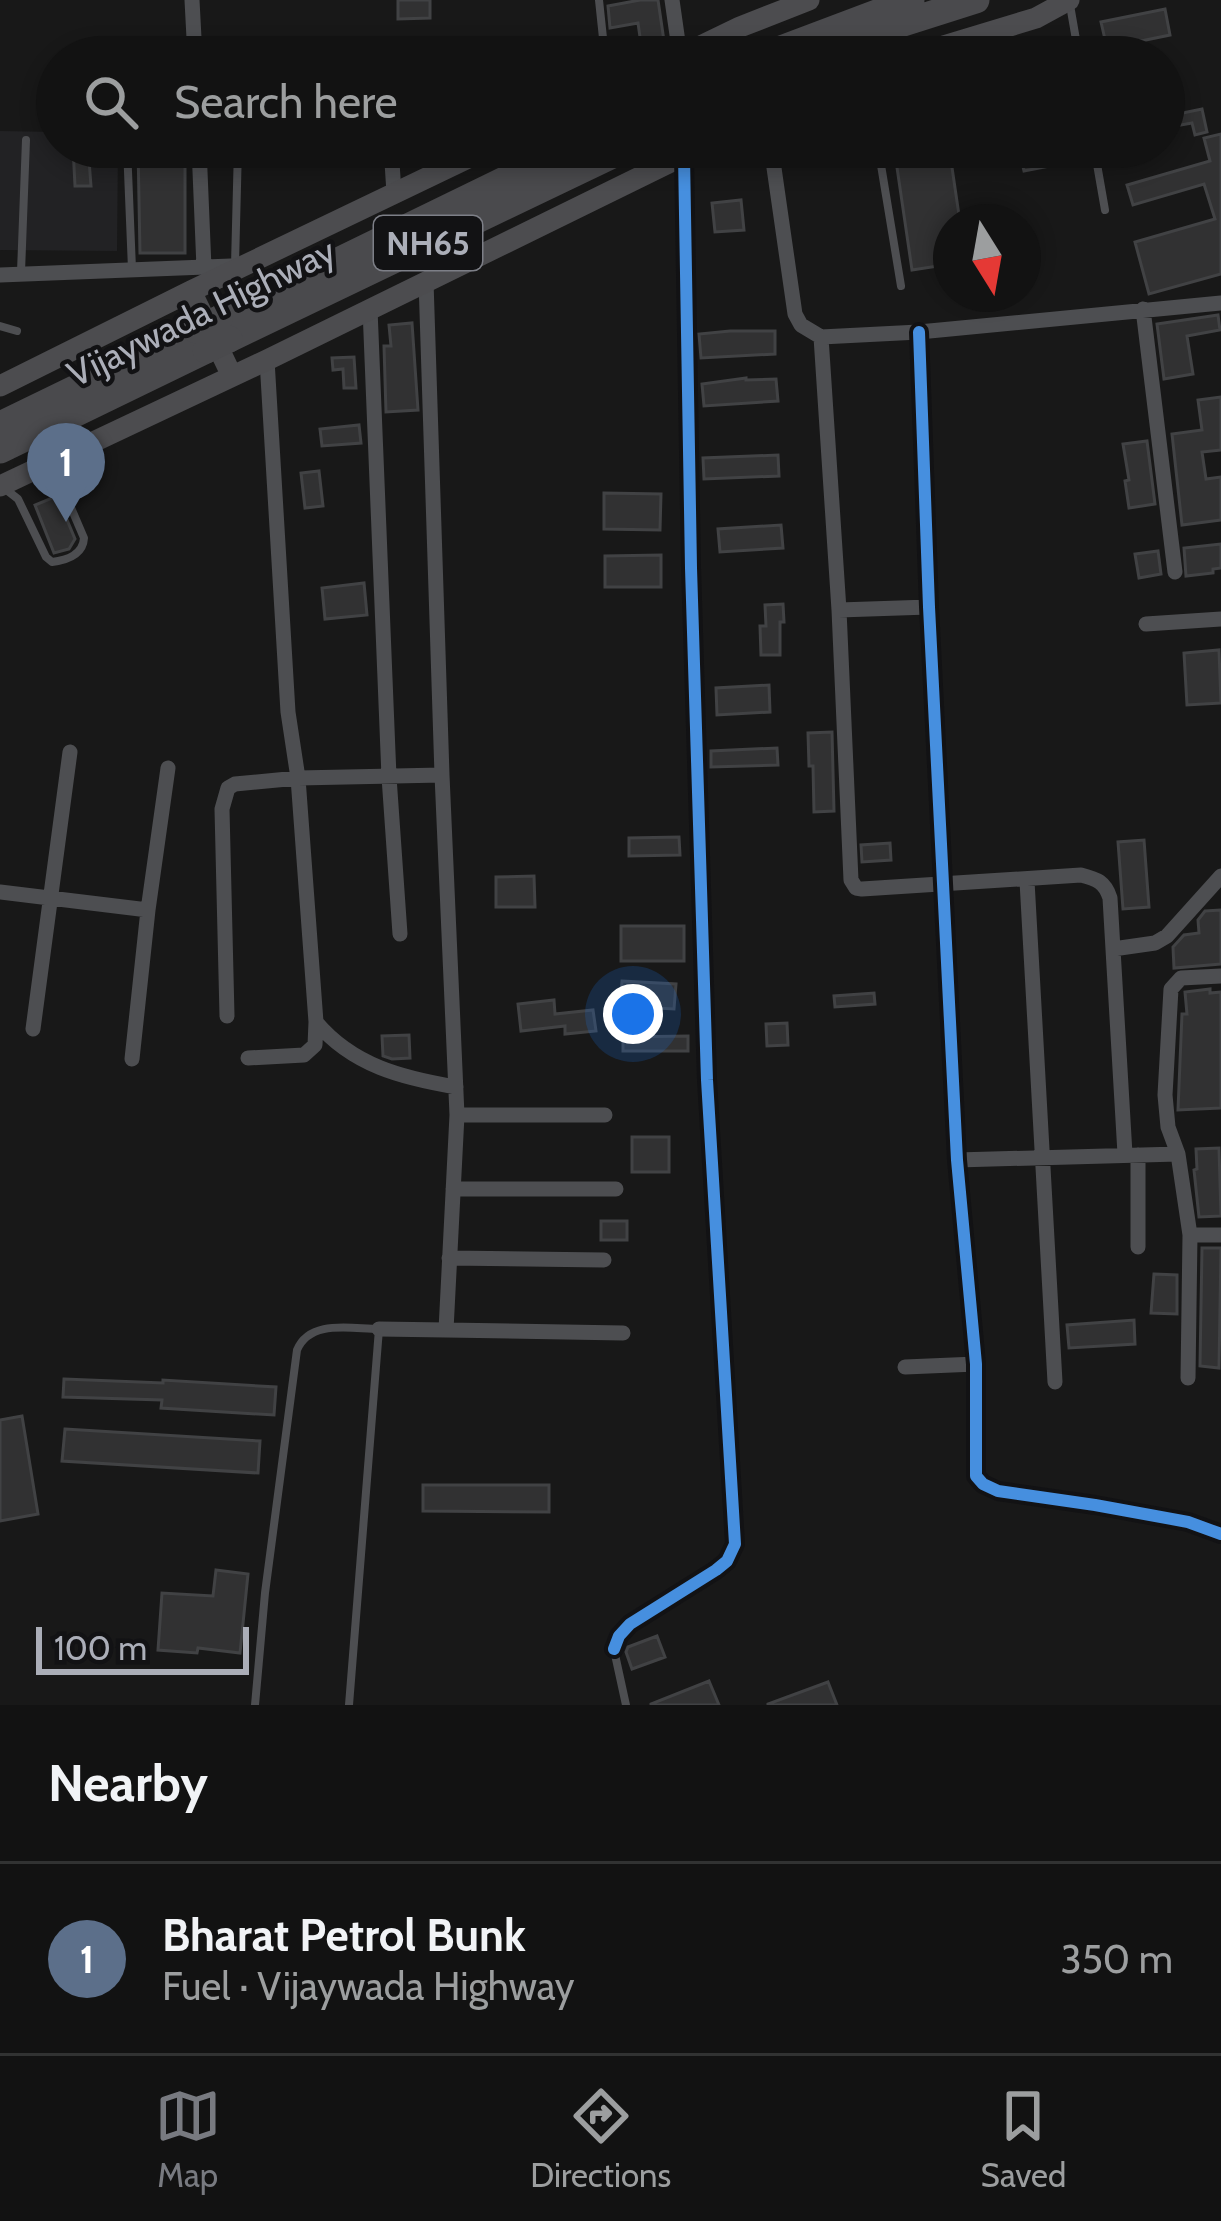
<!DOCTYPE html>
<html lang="en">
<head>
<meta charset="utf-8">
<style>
  body { margin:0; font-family:Cabin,sans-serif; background:#1f2020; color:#f1f3f6 }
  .compass { position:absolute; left:933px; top:204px; width:108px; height:108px; border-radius:50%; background:#121212; box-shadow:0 6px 18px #0003; rotate:169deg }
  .scale { position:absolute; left:36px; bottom:30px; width:213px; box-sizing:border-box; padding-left:12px; border:6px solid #abaeb8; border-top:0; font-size:33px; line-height:42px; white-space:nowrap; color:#abaeb8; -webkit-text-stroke:9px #121214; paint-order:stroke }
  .you { position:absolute; left:633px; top:1014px; width:42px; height:42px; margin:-30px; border:9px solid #fff; border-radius:50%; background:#1a73e8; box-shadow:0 0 0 18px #1a73e833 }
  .badge { display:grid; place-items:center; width:78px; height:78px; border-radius:50%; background:#787a80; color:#fff; font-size:39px; font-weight:700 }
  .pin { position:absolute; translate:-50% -99px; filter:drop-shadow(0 3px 6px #0008) }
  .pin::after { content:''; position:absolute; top:63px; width:42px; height:36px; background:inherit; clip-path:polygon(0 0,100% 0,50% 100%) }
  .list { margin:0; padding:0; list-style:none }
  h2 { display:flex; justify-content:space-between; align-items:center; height:156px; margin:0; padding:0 48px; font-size:51px }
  h2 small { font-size:39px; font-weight:400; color:#9c9e9f }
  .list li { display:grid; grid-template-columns:78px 1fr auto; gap:36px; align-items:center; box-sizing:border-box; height:192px; padding:0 48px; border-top:3px solid #313232 }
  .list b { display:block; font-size:45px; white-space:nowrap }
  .list p { margin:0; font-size:39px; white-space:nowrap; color:#9c9e9f }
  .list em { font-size:39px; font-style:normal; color:#9c9e9f }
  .icon { flex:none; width:66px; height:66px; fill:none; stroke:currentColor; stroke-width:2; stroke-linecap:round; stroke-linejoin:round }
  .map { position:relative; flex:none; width:1221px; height:1705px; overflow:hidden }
  .search { position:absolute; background:#121212; box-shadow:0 6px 18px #0003; left:36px; right:36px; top:36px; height:132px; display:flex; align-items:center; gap:30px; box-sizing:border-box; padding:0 42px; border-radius:66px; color:#9c9e9f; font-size:45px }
  .sheet { height:348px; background:#121212 }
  nav { display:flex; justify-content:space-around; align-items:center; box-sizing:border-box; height:168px; border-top:3px solid #313232; background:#121212; font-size:33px; color:#9c9e9f }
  nav a { display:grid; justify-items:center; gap:6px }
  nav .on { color:#787a80 }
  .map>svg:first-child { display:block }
  .built { fill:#222224 }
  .building { fill:#313132; stroke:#414244; stroke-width:3 }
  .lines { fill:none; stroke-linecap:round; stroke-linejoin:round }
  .lane { stroke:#4d4e51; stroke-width:8 }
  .street { stroke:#4d4e51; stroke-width:15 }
  .secondary { stroke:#4c4c4f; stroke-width:21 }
  .highway { stroke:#4a4a4d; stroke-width:27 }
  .highway-bridge { stroke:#4a4a4d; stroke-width:27 }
  .cycleway-casing { stroke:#121214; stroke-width:20 }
  .cycleway { stroke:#468fdf; stroke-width:12 }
  .labels { text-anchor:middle; stroke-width:9; stroke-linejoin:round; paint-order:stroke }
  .shield { fill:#121214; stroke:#7d7f87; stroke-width:3 }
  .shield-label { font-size:33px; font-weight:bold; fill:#abaeb8 }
  .street-label { font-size:36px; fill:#abaeb8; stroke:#121214 }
</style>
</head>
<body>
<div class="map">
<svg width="1221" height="1705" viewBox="0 0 1221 1705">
  <rect width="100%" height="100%" fill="#181818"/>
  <!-- built -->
  <path class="built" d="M 0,131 L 57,132 L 57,147 L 118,147 L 117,251 L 0,250 Z"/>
  <!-- building -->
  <path class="building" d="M 398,0 L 430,0 L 430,18 L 398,19 Z
    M 640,0 L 658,0 L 664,41 L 641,44 L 638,23 L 610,28 L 608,6 Z
    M 1165,9 L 1170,35 L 1107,48 L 1101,22 Z
    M 1202,109 L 1207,132 L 1195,135 L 1192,123 L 1175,126 L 1173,115 Z
    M 1221,134 L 1221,274 L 1149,294 L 1135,242 L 1215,219 L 1204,184 L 1133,205 L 1127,185 L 1210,161 L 1204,138 Z
    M 73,147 L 88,147 L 91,186 L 75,186 Z
    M 138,147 L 185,147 L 185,253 L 140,253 Z
    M 894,147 L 949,147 L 960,222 L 951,222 L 951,264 L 912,270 Z
    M 1056,147 L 1077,147 L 1080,160 L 1024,171 L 1020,154 Z
    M 741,200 L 744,230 L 715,232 L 712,203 Z
    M 1218,315 L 1220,330 L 1187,336 L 1193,374 L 1164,379 L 1157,324 Z
    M 412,323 L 418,410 L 386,412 L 384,346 L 391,346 L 389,325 Z
    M 730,331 L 775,331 L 775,354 L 701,358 L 699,334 Z
    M 354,357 L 356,388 L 344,388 L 343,369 L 333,370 L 332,358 Z
    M 746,378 L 746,380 L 776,379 L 778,401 L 704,406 L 702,384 Z
    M 1221,397 L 1221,450 L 1202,452 L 1206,479 L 1221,477 L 1221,520 L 1182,525 L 1172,434 L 1202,430 L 1198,400 Z
    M 359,425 L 361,443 L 322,446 L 320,429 Z
    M 1147,441 L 1155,504 L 1129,508 L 1125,481 L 1129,480 L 1123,444 Z
    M 778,455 L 779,476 L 704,479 L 703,458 Z
    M 319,471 L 323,506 L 305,508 L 301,473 Z
    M 604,493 L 661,494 L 660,530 L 604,529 Z
    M 57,496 L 75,539 L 69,549 L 54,553 L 35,505 Z
    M 781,525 L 783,548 L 720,552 L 718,529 Z
    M 1221,544 L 1221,568 L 1213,569 L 1213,573 L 1186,576 L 1184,548 Z
    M 1158,551 L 1161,574 L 1139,578 L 1135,554 Z
    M 661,555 L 661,587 L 605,587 L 605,556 Z
    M 364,583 L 367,615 L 325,619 L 322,588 Z
    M 783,604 L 784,622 L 780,622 L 780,655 L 761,655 L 760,626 L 766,626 L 765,605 Z
    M 1219,650 L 1221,703 L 1187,705 L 1184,653 Z
    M 769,685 L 770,712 L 717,715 L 716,688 Z
    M 832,732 L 834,811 L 814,812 L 813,766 L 809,766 L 808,733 Z
    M 777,748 L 778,765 L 711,767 L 711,751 Z
    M 679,837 L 680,855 L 629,856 L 629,838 Z
    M 1144,840 L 1149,907 L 1123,909 L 1118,842 Z
    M 890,843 L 891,860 L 862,862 L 861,845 Z
    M 534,876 L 535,907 L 496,907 L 496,877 Z
    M 1221,910 L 1221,964 L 1174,968 L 1173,947 L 1184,935 L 1199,933 L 1198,920 L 1205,911 Z
    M 621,926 L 684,926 L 684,961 L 621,961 Z
    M 622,981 L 676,984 L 674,1009 L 620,1006 Z
    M 1210,989 L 1210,993 L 1221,992 L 1221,1108 L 1178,1110 L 1182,1014 L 1187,1014 L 1185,992 Z
    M 874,993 L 875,1004 L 835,1007 L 834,996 Z
    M 554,1000 L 555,1014 L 593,1010 L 596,1031 L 565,1034 L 565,1026 L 521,1031 L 518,1004 Z
    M 787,1023 L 788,1045 L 767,1046 L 766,1024 Z
    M 409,1035 L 410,1058 L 392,1059 L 383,1056 L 382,1036 Z
    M 688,1036 L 688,1051 L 623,1051 L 623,1037 Z
    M 632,1137 L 669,1137 L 669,1172 L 632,1172 Z
    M 1219,1148 L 1221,1216 L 1199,1217 L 1194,1170 L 1197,1169 L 1196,1149 Z
    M 601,1221 L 627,1221 L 627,1240 L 601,1240 Z
    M 1202,1248 L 1221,1248 L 1219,1368 L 1200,1366 Z
    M 1154,1274 L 1177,1275 L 1177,1314 L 1151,1313 Z
    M 1134,1320 L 1135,1344 L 1069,1348 L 1067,1325 Z
    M 64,1379 L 163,1383 L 163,1380 L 276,1387 L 274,1415 L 161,1408 L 162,1400 L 63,1397 Z
    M 22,1416 L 38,1514 L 0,1521 L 0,1420 Z
    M 65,1429 L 260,1441 L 258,1473 L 62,1461 Z
    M 423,1485 L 549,1485 L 549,1512 L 423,1511 Z
    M 216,1570 L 248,1574 L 240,1653 L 198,1648 L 197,1653 L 158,1650 L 162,1593 L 213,1596 Z
    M 657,1636 L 665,1657 L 632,1669 L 626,1652 L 628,1647 Z
    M 709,1681 L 719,1705 L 651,1705 L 651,1704 Z
    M 828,1682 L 837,1705 L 768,1705 L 768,1704 Z"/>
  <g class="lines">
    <!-- lane -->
    <path class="lane" d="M 599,0 L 605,57
      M 1070,5 L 1079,57
      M 127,147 L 132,269
      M 878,147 L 901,286
      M 1094,147 L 1105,210
      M 235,265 L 238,147
      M 21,272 L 26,140
      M 0,326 L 17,331
      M 4,488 L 18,499 L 46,557 L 52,562 C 67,560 83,555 84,538 L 60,482 L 60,459
      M 614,1650 L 626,1705
      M 255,1705 L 265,1593 L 297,1350 C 310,1319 351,1329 379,1329 L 349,1705"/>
    <!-- street -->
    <path class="street" d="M 192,0 L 195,57
      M 672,0 L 680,56
      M 199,147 L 204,268
      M 391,147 L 394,193
      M 771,147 L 795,314 L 801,325 L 821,337 L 919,332 L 1221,303
      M 0,275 L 231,266
      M 370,309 L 389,777 L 400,934
      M 1143,309 L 1175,572
      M 919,332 L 929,607 L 957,1160 L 976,1364 L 976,1476 L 983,1484 L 998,1491 L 1095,1505 L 1188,1522 L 1221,1534
      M 821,337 L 839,610 L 851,880 L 856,888 L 862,889 L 1081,875 C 1097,879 1105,882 1110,898 L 1125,1154
      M 839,610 L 929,607
      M 1146,624 L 1221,619
      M 1027,881 L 1055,1382
      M 0,892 L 148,910 L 168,768
      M 1113,949 L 1155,943 L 1167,936 L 1221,876
      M 227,1016 L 222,809 L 228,788 L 235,784 L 298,778 L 442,775
      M 316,1022 C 353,1066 403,1078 456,1087
      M 33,1029 L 70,752
      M 248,1058 L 304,1055 L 315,1045 L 316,1022 L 298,778 L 288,712 L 267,360
      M 132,1059 L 148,910
      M 457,1115 L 605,1115
      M 957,1160 L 1178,1154
      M 453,1189 L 616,1189
      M 1190,1235 L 1221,1235
      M 1138,1247 L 1138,1155
      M 449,1258 L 604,1260
      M 379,1329 L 446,1330 L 457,1115 L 442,775 L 426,281
      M 446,1330 L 623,1333
      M 905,1367 L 976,1364
      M 1188,1378 L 1190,1235 L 1178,1154 L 1168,1127 L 1165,1095 L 1171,989 L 1181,978 L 1221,976
      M 614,1649 L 619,1636 L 630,1624 L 716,1570 L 727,1561 L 735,1544 L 707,1080 L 691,568 L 684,155"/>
    <!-- secondary -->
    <path class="secondary" d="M 678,57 L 740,27 L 809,0
      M 907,57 L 1036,18 L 1069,0
      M 191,291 L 232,376
      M 0,386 L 191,291 L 491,147
      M 0,486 L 267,360 L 701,147"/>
    <!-- highway -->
    <path class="highway" d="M 760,57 L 911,0
      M 819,57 L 888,28 L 976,0
      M 219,319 L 572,147
      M 229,339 L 629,147
      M 0,425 L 196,330
      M 0,450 L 206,350"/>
    <!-- highway-bridge -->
    <path class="highway-bridge" d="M 196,330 L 219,319
      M 206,350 L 229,339"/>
    <defs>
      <path id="cycleway" d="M 919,332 L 929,607 L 957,1160 L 976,1364 L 976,1476 L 983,1484 L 998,1491 L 1095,1505 L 1188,1522 L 1221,1534
        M 614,1649 L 619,1636 L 630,1624 L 716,1570 L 727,1561 L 735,1544 L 707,1080 L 691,568 L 684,155"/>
    </defs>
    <!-- cycleway casing -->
    <use href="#cycleway" class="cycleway-casing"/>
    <!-- cycleway -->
    <use href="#cycleway" class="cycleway"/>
  </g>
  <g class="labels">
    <!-- shield labels -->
    <rect class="shield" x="374" y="216" width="108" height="54" rx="9"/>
    <g class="shield-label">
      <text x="428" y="255">NH65</text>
    </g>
    <!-- street labels -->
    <g class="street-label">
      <text transform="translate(201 312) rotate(-26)" y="13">Vijaywada Highway</text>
    </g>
  </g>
</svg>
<svg class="compass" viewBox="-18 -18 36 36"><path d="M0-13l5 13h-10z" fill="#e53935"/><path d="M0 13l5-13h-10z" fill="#9c9e9f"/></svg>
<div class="scale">100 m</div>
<div class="you"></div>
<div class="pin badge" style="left:66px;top:522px;background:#5c6f8a">1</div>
<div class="search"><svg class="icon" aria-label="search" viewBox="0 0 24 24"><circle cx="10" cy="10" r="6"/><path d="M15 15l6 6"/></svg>Search here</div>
</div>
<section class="sheet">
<h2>Nearby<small></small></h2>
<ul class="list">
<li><span class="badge" style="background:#5c6f8a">1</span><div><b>Bharat Petrol Bunk</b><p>Fuel · Vijaywada Highway</p></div><em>350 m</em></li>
</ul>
</section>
<nav>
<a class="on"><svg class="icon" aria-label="map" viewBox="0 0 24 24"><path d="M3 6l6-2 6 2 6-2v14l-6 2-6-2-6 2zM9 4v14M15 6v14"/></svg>Map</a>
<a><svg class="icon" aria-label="directions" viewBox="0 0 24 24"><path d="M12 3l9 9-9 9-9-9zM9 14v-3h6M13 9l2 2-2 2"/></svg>Directions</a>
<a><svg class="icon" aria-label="saved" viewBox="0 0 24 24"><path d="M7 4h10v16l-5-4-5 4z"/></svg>Saved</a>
</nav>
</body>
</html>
